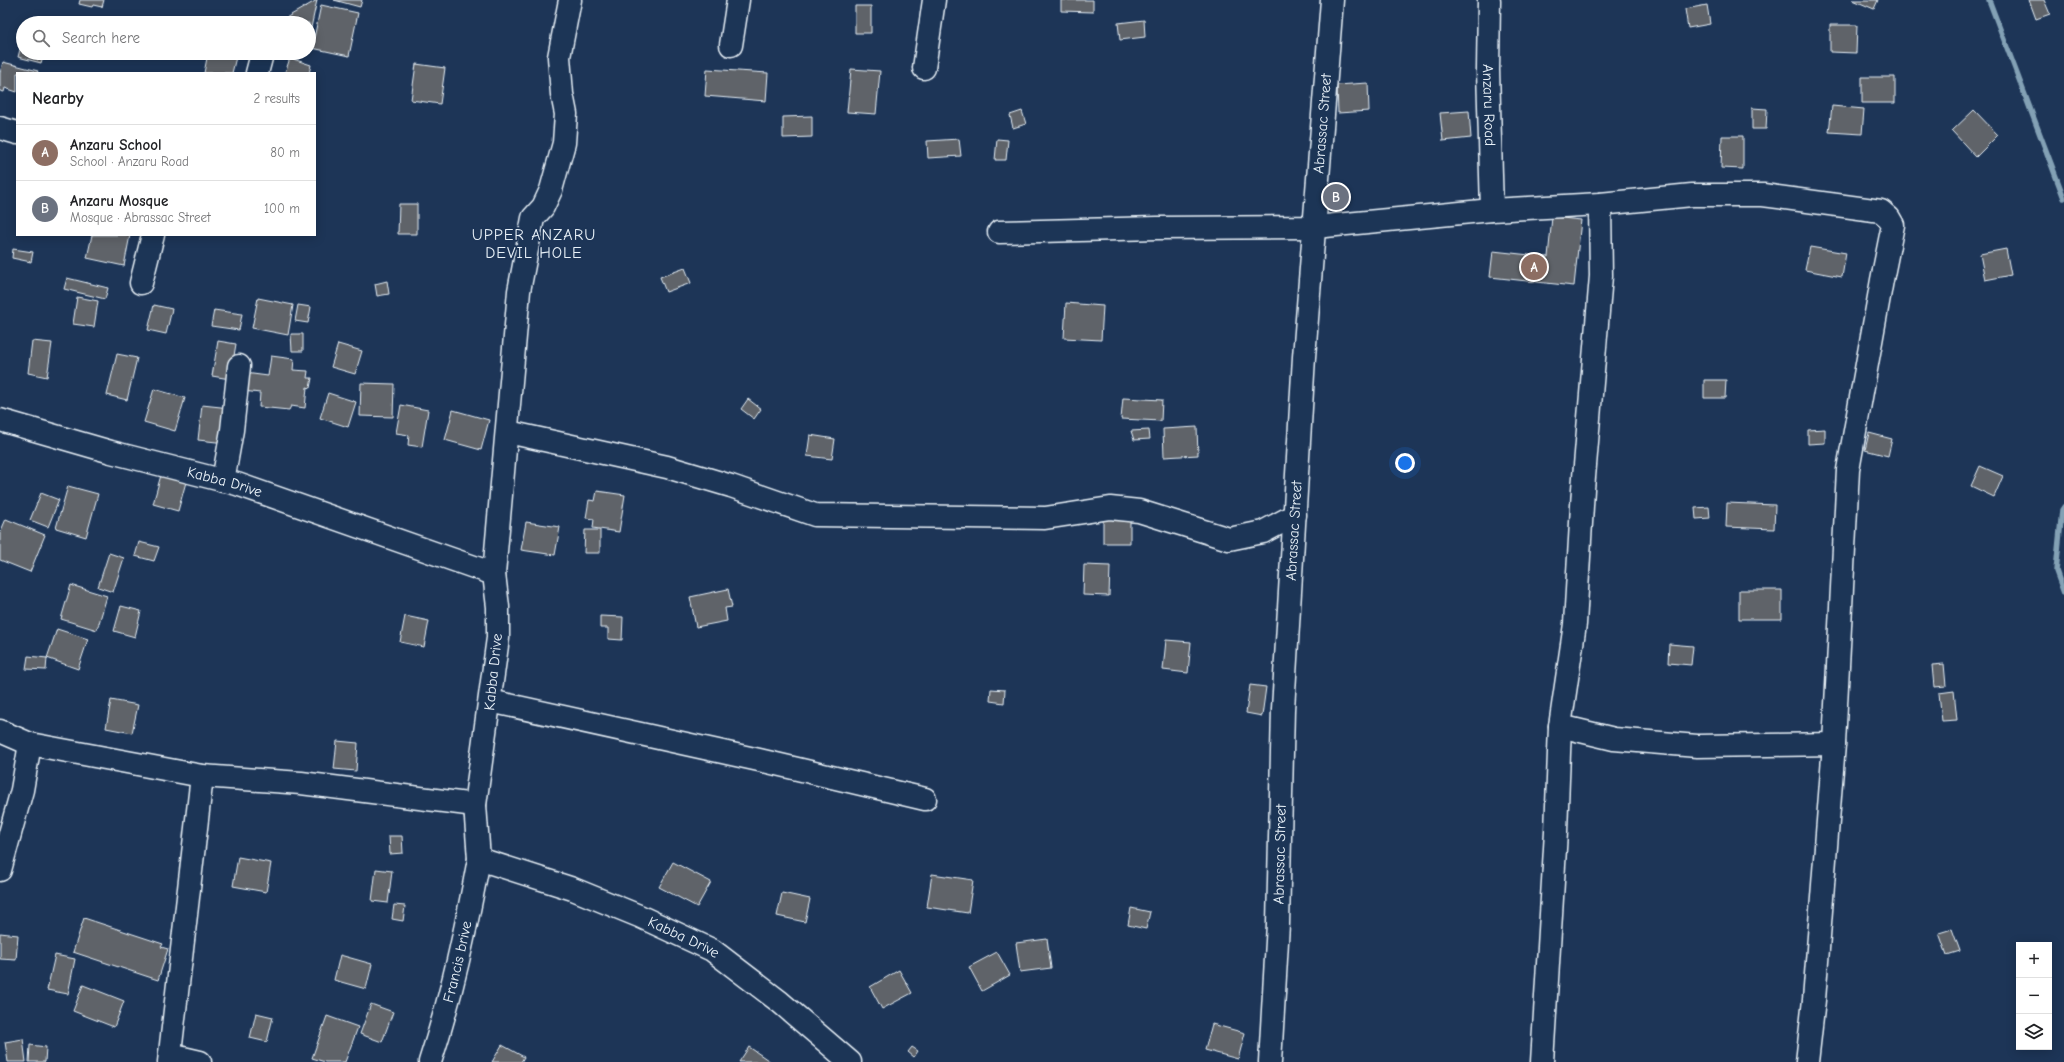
<!DOCTYPE html>
<html lang="en">
<head>
<meta charset="utf-8">
<style>
  body { margin:0; font-family:"Comic Neue",sans-serif; background:#f6f6f6; color:#202124 }
  .controls { position:absolute; right:12px; bottom:12px; display:grid; overflow:hidden; border-radius:0px; box-shadow:0 2px 10px #0003 }
  .controls button { width:36px; height:36px; display:grid; place-items:center; padding:0; border:0; border-bottom:1px solid #e0e0e0; background:#fff; color:#202124; font:20px sans-serif }
  .you { position:absolute; left:1405px; top:463px; width:14px; height:14px; margin:-10px; border:3px solid #fff; border-radius:50%; background:#1a73e8; box-shadow:0 0 0 6px #1a73e833 }
  .badge { display:grid; place-items:center; width:26px; height:26px; border-radius:50%; background:#111827; color:#fff; font-size:13px; font-weight:700 }
  .pin { position:absolute; translate:-50% -50%; border:2px solid #fff; box-shadow:0 1px 4px #0006 }
  .list { margin:0; padding:0; list-style:none }
  h2 { display:flex; justify-content:space-between; align-items:center; height:52px; margin:0; padding:0 16px; font-size:17px }
  h2 small { font-size:13px; font-weight:400; color:#757577 }
  .list li { display:grid; grid-template-columns:26px 1fr auto; gap:12px; align-items:center; box-sizing:border-box; height:56px; padding:0 16px; border-top:1px solid #e0e0e0 }
  .list b { display:block; font-size:15px; white-space:nowrap }
  .list p { margin:0; font-size:13px; white-space:nowrap; color:#757577 }
  .list em { font-size:13px; font-style:normal; color:#757577 }
  .icon { flex:none; width:22px; height:22px; fill:none; stroke:currentColor; stroke-width:2; stroke-linecap:round; stroke-linejoin:round }
  .map { position:relative; flex:none; width:2064px; height:1062px; overflow:hidden }
  .search { position:absolute; background:#fff; box-shadow:0 2px 10px #0003; left:16px; top:16px; width:300px; height:44px; display:flex; align-items:center; gap:10px; box-sizing:border-box; padding:0 14px; border-radius:22px; color:#757577; font-size:15px }
  .panel { position:absolute; background:#fff; box-shadow:0 2px 10px #0003; left:16px; top:72px; width:300px; height:164px; border-radius:0px }
  .map>svg:first-child { display:block }
  .lines { fill:none; stroke-linecap:round; stroke-linejoin:round }
  .stream { stroke:#83a1b5; stroke-width:5.5 }
  .building { fill:#5e6369; stroke:#e8f1f8 }
  .minor-casing { stroke:#e8f1f8; stroke-width:25 }
  .minor { stroke:#1d3557; stroke-width:22 }
  .labels { text-anchor:middle; stroke-width:3.5; stroke-linejoin:round; paint-order:stroke }
  .street-label { font-size:15px; fill:#e8f1f8; stroke:#1d3557 }
  .neighbourhood-label { font-size:16px; letter-spacing:1px; fill:#e8f1f8; stroke:#1d3557 }
</style>
</head>
<body>
<div class="map">
<svg width="2064" height="1062" viewBox="0 0 2064 1062">
  <rect width="100%" height="100%" fill="#1d3557"/>
  <filter id="ink" filterUnits="userSpaceOnUse"><feTurbulence type="fractalNoise" baseFrequency=".025" numOctaves="2"/><feDisplacementMap in="SourceGraphic" scale="8" xChannelSelector="R" yChannelSelector="G"/><feConvolveMatrix kernelMatrix="1 2 1 2 8 2 1 2 1" color-interpolation-filters="sRGB"/></filter>
  <g filter="url(#ink)">
    <g class="lines">
      <!-- stream -->
      <path class="stream" d="M 1989,0 L 2064,198
        M 2064,507 L 2062,510 L 2056,571 L 2064,593"/>
    </g>
    <!-- building -->
    <path class="building" d="M 80,0 L 104,0 L 102,7 L 93,5 L 92,7 L 79,4 Z
      M 317,0 L 309,37 L 309,23 L 277,23 Z
      M 334,0 L 362,0 L 360,7 Z
      M 1061,0 L 1093,0 L 1093,12 L 1061,11 Z
      M 1853,0 L 1878,0 L 1874,9 Z
      M 2029,0 L 2044,0 L 2050,14 L 2036,19 Z
      M 321,5 L 358,13 L 349,56 L 312,48 Z
      M 1707,5 L 1710,24 L 1688,28 L 1685,9 Z
      M 855,6 L 871,6 L 871,33 L 855,33 Z
      M 1144,20 L 1145,37 L 1120,40 L 1118,23 Z
      M 1830,25 L 1857,25 L 1856,53 L 1830,52 Z
      M 23,38 L 23,53 L 44,53 L 41,63 L 18,57 Z
      M 208,53 L 237,53 L 232,73 L 204,73 Z
      M 290,58 L 311,65 L 309,73 L 285,73 Z
      M 3,62 L 38,71 L 37,73 L 17,73 L 17,92 L 5,88 L 4,92 L 0,91 L 0,73 Z
      M 416,64 L 445,68 L 440,104 L 411,100 Z
      M 707,69 L 768,73 L 766,101 L 705,96 Z
      M 851,69 L 880,71 L 876,114 L 847,112 Z
      M 1862,77 L 1895,77 L 1895,103 L 1862,103 Z
      M 1368,83 L 1369,111 L 1338,113 L 1337,85 Z
      M 1832,106 L 1864,109 L 1862,134 L 1829,132 Z
      M 1752,108 L 1767,109 L 1766,129 L 1752,129 Z
      M 1974,110 L 1998,135 L 1976,157 L 1952,131 Z
      M 1022,111 L 1026,124 L 1013,128 L 1010,115 Z
      M 1469,111 L 1471,138 L 1443,141 L 1440,113 Z
      M 812,116 L 812,137 L 783,138 L 783,117 Z
      M 1722,136 L 1743,136 L 1743,169 L 1721,168 Z
      M 959,139 L 961,156 L 928,158 L 927,141 Z
      M 997,139 L 1008,140 L 1006,160 L 995,160 Z
      M 399,204 L 417,204 L 417,234 L 398,234 Z
      M 1552,217 L 1581,220 L 1574,286 L 1490,277 L 1493,251 L 1548,257 Z
      M 92,235 L 130,235 L 124,266 L 87,258 Z
      M 1810,247 L 1846,253 L 1842,277 L 1805,270 Z
      M 13,249 L 33,252 L 31,262 L 12,258 Z
      M 2006,249 L 2011,275 L 1985,280 L 1980,254 Z
      M 685,268 L 691,283 L 666,292 L 660,277 Z
      M 67,278 L 108,288 L 105,299 L 64,289 Z
      M 387,281 L 389,294 L 377,296 L 375,284 Z
      M 77,297 L 98,301 L 94,327 L 73,324 Z
      M 258,298 L 293,305 L 288,335 L 252,328 Z
      M 1066,303 L 1103,306 L 1101,340 L 1064,338 Z
      M 154,305 L 172,309 L 166,334 L 148,330 Z
      M 298,305 L 311,307 L 308,323 L 295,321 Z
      M 214,310 L 242,314 L 239,330 L 211,326 Z
      M 291,334 L 303,334 L 303,351 L 292,351 Z
      M 32,341 L 52,343 L 47,377 L 28,373 Z
      M 218,341 L 236,344 L 230,379 L 212,376 Z
      M 338,344 L 362,351 L 355,374 L 331,367 Z
      M 117,354 L 137,358 L 127,400 L 107,395 Z
      M 271,356 L 294,359 L 293,370 L 308,371 L 307,378 L 312,378 L 310,388 L 307,387 L 305,408 L 291,406 L 289,410 L 259,407 L 260,393 L 243,391 L 245,373 L 268,376 Z
      M 1704,380 L 1726,380 L 1725,398 L 1704,398 Z
      M 361,383 L 394,384 L 393,417 L 360,416 Z
      M 154,389 L 185,398 L 175,431 L 144,422 Z
      M 328,393 L 356,402 L 348,427 L 320,418 Z
      M 1123,398 L 1162,400 L 1161,421 L 1121,419 Z
      M 748,399 L 761,409 L 754,419 L 741,409 Z
      M 202,405 L 230,408 L 226,443 L 198,440 Z
      M 401,405 L 428,410 L 422,447 L 408,445 L 409,435 L 396,433 Z
      M 453,410 L 489,420 L 481,450 L 445,440 Z
      M 1197,427 L 1198,455 L 1164,457 L 1163,429 Z
      M 1825,429 L 1825,443 L 1808,444 L 1808,430 Z
      M 1149,430 L 1150,439 L 1134,440 L 1131,431 Z
      M 1869,433 L 1892,439 L 1888,456 L 1865,450 Z
      M 810,435 L 835,439 L 832,459 L 807,456 Z
      M 1980,466 L 2003,476 L 1994,497 L 1971,486 Z
      M 161,475 L 186,482 L 178,511 L 153,504 Z
      M 68,486 L 98,494 L 86,537 L 56,528 Z
      M 597,491 L 625,495 L 619,532 L 593,528 L 594,519 L 586,518 L 589,500 L 595,501 Z
      M 41,493 L 59,500 L 48,527 L 30,520 Z
      M 1727,503 L 1775,505 L 1774,529 L 1726,527 Z
      M 1709,507 L 1710,518 L 1696,519 L 1695,508 Z
      M 1103,515 L 1130,515 L 1130,543 L 1103,543 Z
      M 6,519 L 45,535 L 30,572 L 0,560 L 0,533 Z
      M 526,522 L 560,527 L 555,555 L 521,550 Z
      M 585,530 L 600,530 L 600,553 L 584,553 Z
      M 139,542 L 159,547 L 154,561 L 135,556 Z
      M 109,553 L 124,558 L 113,592 L 98,587 Z
      M 1084,565 L 1110,566 L 1109,596 L 1083,595 Z
      M 71,585 L 107,596 L 97,630 L 61,619 Z
      M 728,589 L 732,607 L 725,608 L 727,621 L 696,627 L 690,597 Z
      M 1739,590 L 1782,590 L 1782,619 L 1739,619 Z
      M 121,606 L 141,611 L 135,637 L 114,631 Z
      M 405,616 L 429,621 L 424,647 L 400,642 Z
      M 600,616 L 623,617 L 622,640 L 608,639 L 608,628 L 600,628 Z
      M 57,629 L 88,639 L 78,669 L 47,658 Z
      M 1166,640 L 1191,642 L 1188,673 L 1163,670 Z
      M 1669,644 L 1693,646 L 1691,665 L 1668,663 Z
      M 28,656 L 47,658 L 46,670 L 26,669 Z
      M 1944,664 L 1946,686 L 1934,687 L 1932,665 Z
      M 1250,685 L 1266,687 L 1262,716 L 1246,713 Z
      M 991,689 L 1005,690 L 1004,703 L 990,701 Z
      M 1954,691 L 1957,720 L 1942,721 L 1939,693 Z
      M 111,700 L 138,705 L 132,733 L 106,728 Z
      M 337,741 L 358,743 L 356,771 L 334,769 Z
      M 389,836 L 402,836 L 403,853 L 390,854 Z
      M 238,857 L 271,863 L 266,892 L 233,886 Z
      M 673,862 L 711,882 L 697,907 L 659,887 Z
      M 376,869 L 392,871 L 388,903 L 372,901 Z
      M 932,874 L 973,880 L 968,913 L 927,907 Z
      M 782,893 L 810,899 L 805,922 L 777,916 Z
      M 394,905 L 405,906 L 403,921 L 392,919 Z
      M 1131,908 L 1150,912 L 1146,929 L 1128,925 Z
      M 84,918 L 163,944 L 161,947 L 168,949 L 158,980 L 73,952 Z
      M 1952,929 L 1960,951 L 1947,955 L 1939,933 Z
      M 0,933 L 18,935 L 16,960 L 0,959 Z
      M 1047,939 L 1051,968 L 1020,972 L 1016,943 Z
      M 997,952 L 1010,975 L 982,991 L 969,967 Z
      M 55,955 L 75,959 L 68,994 L 47,990 Z
      M 340,955 L 372,964 L 366,989 L 334,980 Z
      M 899,970 L 912,993 L 882,1009 L 870,987 Z
      M 83,985 L 124,1001 L 114,1027 L 73,1011 Z
      M 371,1004 L 393,1012 L 382,1042 L 360,1034 Z
      M 256,1013 L 273,1017 L 267,1042 L 250,1038 Z
      M 327,1016 L 358,1027 L 345,1062 L 325,1062 L 312,1058 Z
      M 1212,1024 L 1245,1033 L 1238,1059 L 1205,1050 Z
      M 23,1039 L 26,1062 L 8,1062 L 5,1042 Z
      M 30,1045 L 46,1047 L 45,1062 L 29,1062 Z
      M 502,1045 L 524,1057 L 521,1062 L 492,1062 Z
      M 749,1047 L 771,1062 L 739,1062 Z
      M 912,1047 L 918,1051 L 914,1057 L 908,1052 Z"/>
    <g class="lines">
      <defs>
        <g id="minor">
          <path id="s1" d="M 570,0 L 559,57 L 562,94 L 566,114 L 564,143 L 551,190 L 543,207 L 533,218 L 519,291 L 494,574 L 498,607 L 498,638 L 475,805 L 479,859 L 573,889 L 639,916 L 712,950 L 780,1002 L 850,1062"/>
          <path id="s2" d="M 1489,0 L 1488,70 L 1492,210"/>
          <path d="M 731,45 L 738,0"/>
          <path d="M 924,68 L 934,0"/>
          <path d="M 257,73 L 262,54"/>
          <path d="M 0,128 L 17,133"/>
          <path d="M 1600,204 L 1601,276 L 1583,489 L 1575,624 L 1560,726 L 1614,739 L 1697,746 L 1834,744"/>
          <path d="M 999,232 L 1157,228 L 1315,227 L 1492,210 L 1600,204 L 1692,195 L 1763,195 L 1881,211 L 1889,218 L 1893,225 L 1882,280 L 1848,470 L 1834,744 L 1814,1000 L 1807,1062"/>
          <path d="M 141,283 L 153,235"/>
          <path id="s3" d="M 0,420 L 111,452 L 237,484 L 494,574"/>
          <path d="M 508,432 L 667,467 L 731,486 L 815,515 L 1045,518 L 1110,508 L 1139,511 L 1229,539 L 1263,532 L 1295,515"/>
          <path d="M 223,481 L 232,430 L 239,366"/>
          <path d="M 490,701 L 759,760 L 925,799"/>
          <path d="M 0,731 L 30,744 L 202,776 L 301,783 L 475,805"/>
          <path d="M 0,870 L 22,790 L 30,744"/>
          <path d="M 170,1055 L 200,1062"/>
          <path d="M 169,1062 L 202,776"/>
          <path id="s4" d="M 430,1062 C 452,995 466,928 479,859"/>
          <path id="s5" d="M 1270,1062 L 1278,924 L 1283,709 L 1304,357 L 1332,0"/>
          <path d="M 1542,1062 L 1556,832 L 1560,726"/>
        </g>
      </defs>
      <!-- minor casing -->
      <use href="#minor" class="minor-casing"/>
      <!-- minor -->
      <use href="#minor" class="minor"/>
    </g>
  </g>
  <g class="labels">
    <!-- street labels -->
    <g class="street-label">
      <text dy="5" stroke="none"><textPath href="#s2" startOffset="105">Anzaru Road</textPath></text>
      <text dy="5" stroke="none"><textPath href="#s5" startOffset="940">Abrassac Street</textPath></text>
      <text dy="5" stroke="none"><textPath href="#s3" startOffset="233">Kabba Drive</textPath></text>
      <text dy="5" stroke="none"><textPath href="#s5" startOffset="532">Abrassac Street</textPath></text>
      <text transform="translate(493 672) rotate(-84)" y="5">Kabba Drive</text>
      <text dy="5" stroke="none"><textPath href="#s5" startOffset="208">Abrassac Street</textPath></text>
      <text dy="5" stroke="none"><textPath href="#s1" startOffset="1092">Kabba Drive</textPath></text>
      <text dy="5" stroke="none"><textPath href="#s4" startOffset="104">Francis brive</textPath></text>
    </g>
    <!-- neighbourhood labels -->
    <g class="neighbourhood-label">
      <text x="534" y="240">UPPER ANZARU<tspan x="534" dy="18">DEVIL HOLE</tspan></text>
    </g>
  </g>
</svg>
<div class="controls">
<button>+</button>
<button>−</button>
<button><svg class="icon" aria-label="layers" viewBox="0 0 24 24"><path d="M12 4l9 5-9 5-9-5zM3 14l9 5 9-5"/></svg></button>
</div>
<div class="you"></div>
<div class="pin badge" style="left:1534px;top:267px;background:#8d6e63">A</div>
<div class="pin badge" style="left:1336px;top:197px;background:#6b7280">B</div>
<div class="search"><svg class="icon" aria-label="search" viewBox="0 0 24 24"><circle cx="10" cy="10" r="6"/><path d="M15 15l6 6"/></svg>Search here</div>
<section class="panel">
<h2>Nearby<small>2 results</small></h2>
<ul class="list">
<li><span class="badge" style="background:#8d6e63">A</span><div><b>Anzaru School</b><p>School · Anzaru Road</p></div><em>80 m</em></li>
<li><span class="badge" style="background:#6b7280">B</span><div><b>Anzaru Mosque</b><p>Mosque · Abrassac Street</p></div><em>100 m</em></li>
</ul>
</section>
</div>
</body>
</html>
